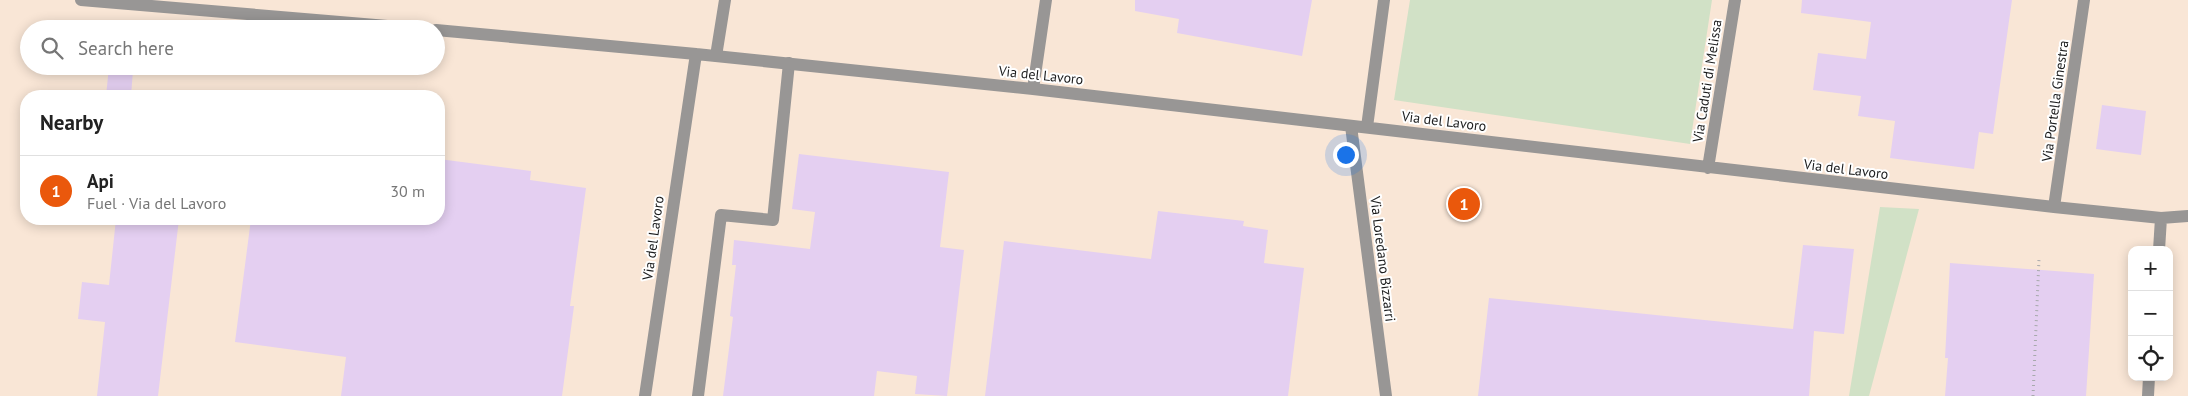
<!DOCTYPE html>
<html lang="en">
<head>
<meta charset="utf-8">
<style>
  body { margin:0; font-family:"PT Sans",sans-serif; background:#f2f2f2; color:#222 }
  .controls { position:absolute; right:15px; bottom:15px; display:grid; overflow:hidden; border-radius:10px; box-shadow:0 2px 12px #0003 }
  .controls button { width:45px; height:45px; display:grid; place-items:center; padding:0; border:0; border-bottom:1px solid #e0e0e0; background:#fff; color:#222; font:25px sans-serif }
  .you { position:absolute; left:1345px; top:154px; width:18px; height:18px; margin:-12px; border:4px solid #fff; border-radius:50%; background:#1a73e8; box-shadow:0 0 0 8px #1a73e833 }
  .badge { display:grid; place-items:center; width:32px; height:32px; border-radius:50%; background:#ea580c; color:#fff; font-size:16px; font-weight:700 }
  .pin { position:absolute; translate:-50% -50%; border:2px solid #fff; box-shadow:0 1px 5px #0006 }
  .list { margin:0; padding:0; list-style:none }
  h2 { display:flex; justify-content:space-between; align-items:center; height:65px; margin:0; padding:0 20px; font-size:21px }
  h2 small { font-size:16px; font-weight:400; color:#767676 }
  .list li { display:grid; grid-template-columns:32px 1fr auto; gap:15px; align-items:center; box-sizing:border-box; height:70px; padding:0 20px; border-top:1px solid #e0e0e0 }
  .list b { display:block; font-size:19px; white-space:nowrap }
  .list p { margin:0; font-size:16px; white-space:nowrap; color:#767676 }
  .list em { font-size:16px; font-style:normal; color:#767676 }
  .icon { flex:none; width:28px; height:28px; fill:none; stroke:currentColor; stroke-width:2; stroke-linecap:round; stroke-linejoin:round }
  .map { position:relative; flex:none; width:2188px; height:396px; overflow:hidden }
  .search { position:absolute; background:#fff; box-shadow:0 2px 12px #0003; left:20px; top:20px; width:425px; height:55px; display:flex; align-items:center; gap:12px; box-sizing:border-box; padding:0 18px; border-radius:28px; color:#767676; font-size:19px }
  .panel { position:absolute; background:#fff; box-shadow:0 2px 12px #0003; left:20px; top:90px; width:425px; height:135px; border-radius:20px }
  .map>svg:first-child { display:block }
  .industrial { fill:#f9e6d6; fill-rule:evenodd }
  .green { fill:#d1e1c6 }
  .building { fill:#e4cff1 }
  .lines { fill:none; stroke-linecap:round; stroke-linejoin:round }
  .path { stroke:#a7a9ac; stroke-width:3; stroke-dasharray:1 4; stroke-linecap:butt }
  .lane { stroke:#989695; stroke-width:12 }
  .street { stroke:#989695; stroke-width:12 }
  .labels { text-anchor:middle; stroke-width:4; stroke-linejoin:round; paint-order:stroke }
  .street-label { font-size:14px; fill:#1b1c1d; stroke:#fff }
</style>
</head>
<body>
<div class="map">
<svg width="2188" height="396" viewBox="0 0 2188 396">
  <rect width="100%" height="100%" fill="#f2f4f9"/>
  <!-- industrial -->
  <path class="industrial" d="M 0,0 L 2188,0 L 2188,396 L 0,396 ZM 29,29 L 436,29 L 436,66 L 29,66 ZM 26,96 L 439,96 L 439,219 L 26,219 ZM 2132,250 L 2169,250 L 2169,377 L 2132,377 Z"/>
  <!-- green -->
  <path class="green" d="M 1410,0 L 1712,0 L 1690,144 L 1394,100 Z
    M 1880,207 L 1919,209 L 1869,396 L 1849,396 Z"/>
  <!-- building -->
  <path class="building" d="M 1135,0 L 1312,0 L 1302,56 L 1177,33 L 1179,19 L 1135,11 Z
    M 1802,0 L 2012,0 L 1993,134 L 1979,132 L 1974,169 L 1890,158 L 1895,121 L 1858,116 L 1861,96 L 1813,90 L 1818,53 L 1866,59 L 1871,22 L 1801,13 Z
    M 109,67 L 133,70 L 131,96 L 106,96 Z
    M 2102,105 L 2146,111 L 2141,155 L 2096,149 Z
    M 799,154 L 949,172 L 940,247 L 964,250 L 947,396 L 915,394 L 917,376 L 877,371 L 874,396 L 723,396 L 733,317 L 730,316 L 736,265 L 732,265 L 734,240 L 810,249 L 815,212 L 792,209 Z
    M 439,159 L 531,171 L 530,180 L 586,188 L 570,306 L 574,306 L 562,396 L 341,396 L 346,357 L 235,342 L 251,219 L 439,219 Z
    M 1158,211 L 1244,221 L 1243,226 L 1268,230 L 1264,263 L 1304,268 L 1288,396 L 985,396 L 1004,241 L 1151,259 Z
    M 116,219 L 179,219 L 158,396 L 97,396 L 105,322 L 78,319 L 82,282 L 109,285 Z
    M 1803,245 L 1854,249 L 1844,334 L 1814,331 L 1809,396 L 1478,396 L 1489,298 L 1793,329 Z
    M 1950,263 L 2094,274 L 2086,396 L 1945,396 L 1948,358 L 1945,358 Z"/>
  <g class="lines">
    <!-- path -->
    <path class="path" d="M 2033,396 L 2039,259"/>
    <!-- lane -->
    <path class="lane" d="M 698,396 L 721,215 L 773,220 L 789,63"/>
    <!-- street -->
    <path class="street" d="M 81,0 L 423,29
      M 436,30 L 696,54 L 1033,89 L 2054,207 L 2161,218 L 2188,216
      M 716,56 L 725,0
      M 1033,89 L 1046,0
      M 1351,126 L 1386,396
      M 1367,127 L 1384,0
      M 1708,168 L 1735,0
      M 2054,207 L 2084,0
      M 2159,250 L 2161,218
      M 645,396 L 696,54
      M 2148,396 L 2149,377"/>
  </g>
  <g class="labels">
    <!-- street labels -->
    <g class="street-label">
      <text transform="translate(1041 75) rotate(6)" y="5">Via del Lavoro</text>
      <text transform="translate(1707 81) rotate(-81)" y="5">Via Caduti di Melissa</text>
      <text transform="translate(2055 101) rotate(-82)" y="5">Via Portella Ginestra</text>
      <text transform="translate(1444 121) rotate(7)" y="5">Via del Lavoro</text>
      <text transform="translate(1846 169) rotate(7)" y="5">Via del Lavoro</text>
      <text transform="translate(653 238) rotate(-82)" y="5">Via del Lavoro</text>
      <text transform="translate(1383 259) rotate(83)" y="5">Via Loredano Bizzarri</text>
    </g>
  </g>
</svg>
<div class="controls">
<button>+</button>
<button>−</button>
<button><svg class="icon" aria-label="locate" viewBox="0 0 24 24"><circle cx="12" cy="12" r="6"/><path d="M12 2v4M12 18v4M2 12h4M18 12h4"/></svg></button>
</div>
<div class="you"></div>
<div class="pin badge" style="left:1464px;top:204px">1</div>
<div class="search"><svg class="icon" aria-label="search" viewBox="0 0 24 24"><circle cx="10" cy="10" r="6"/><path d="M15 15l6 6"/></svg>Search here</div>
<section class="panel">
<h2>Nearby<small></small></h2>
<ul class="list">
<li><span class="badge">1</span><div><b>Api</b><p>Fuel · Via del Lavoro</p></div><em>30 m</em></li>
</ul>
</section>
</div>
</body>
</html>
